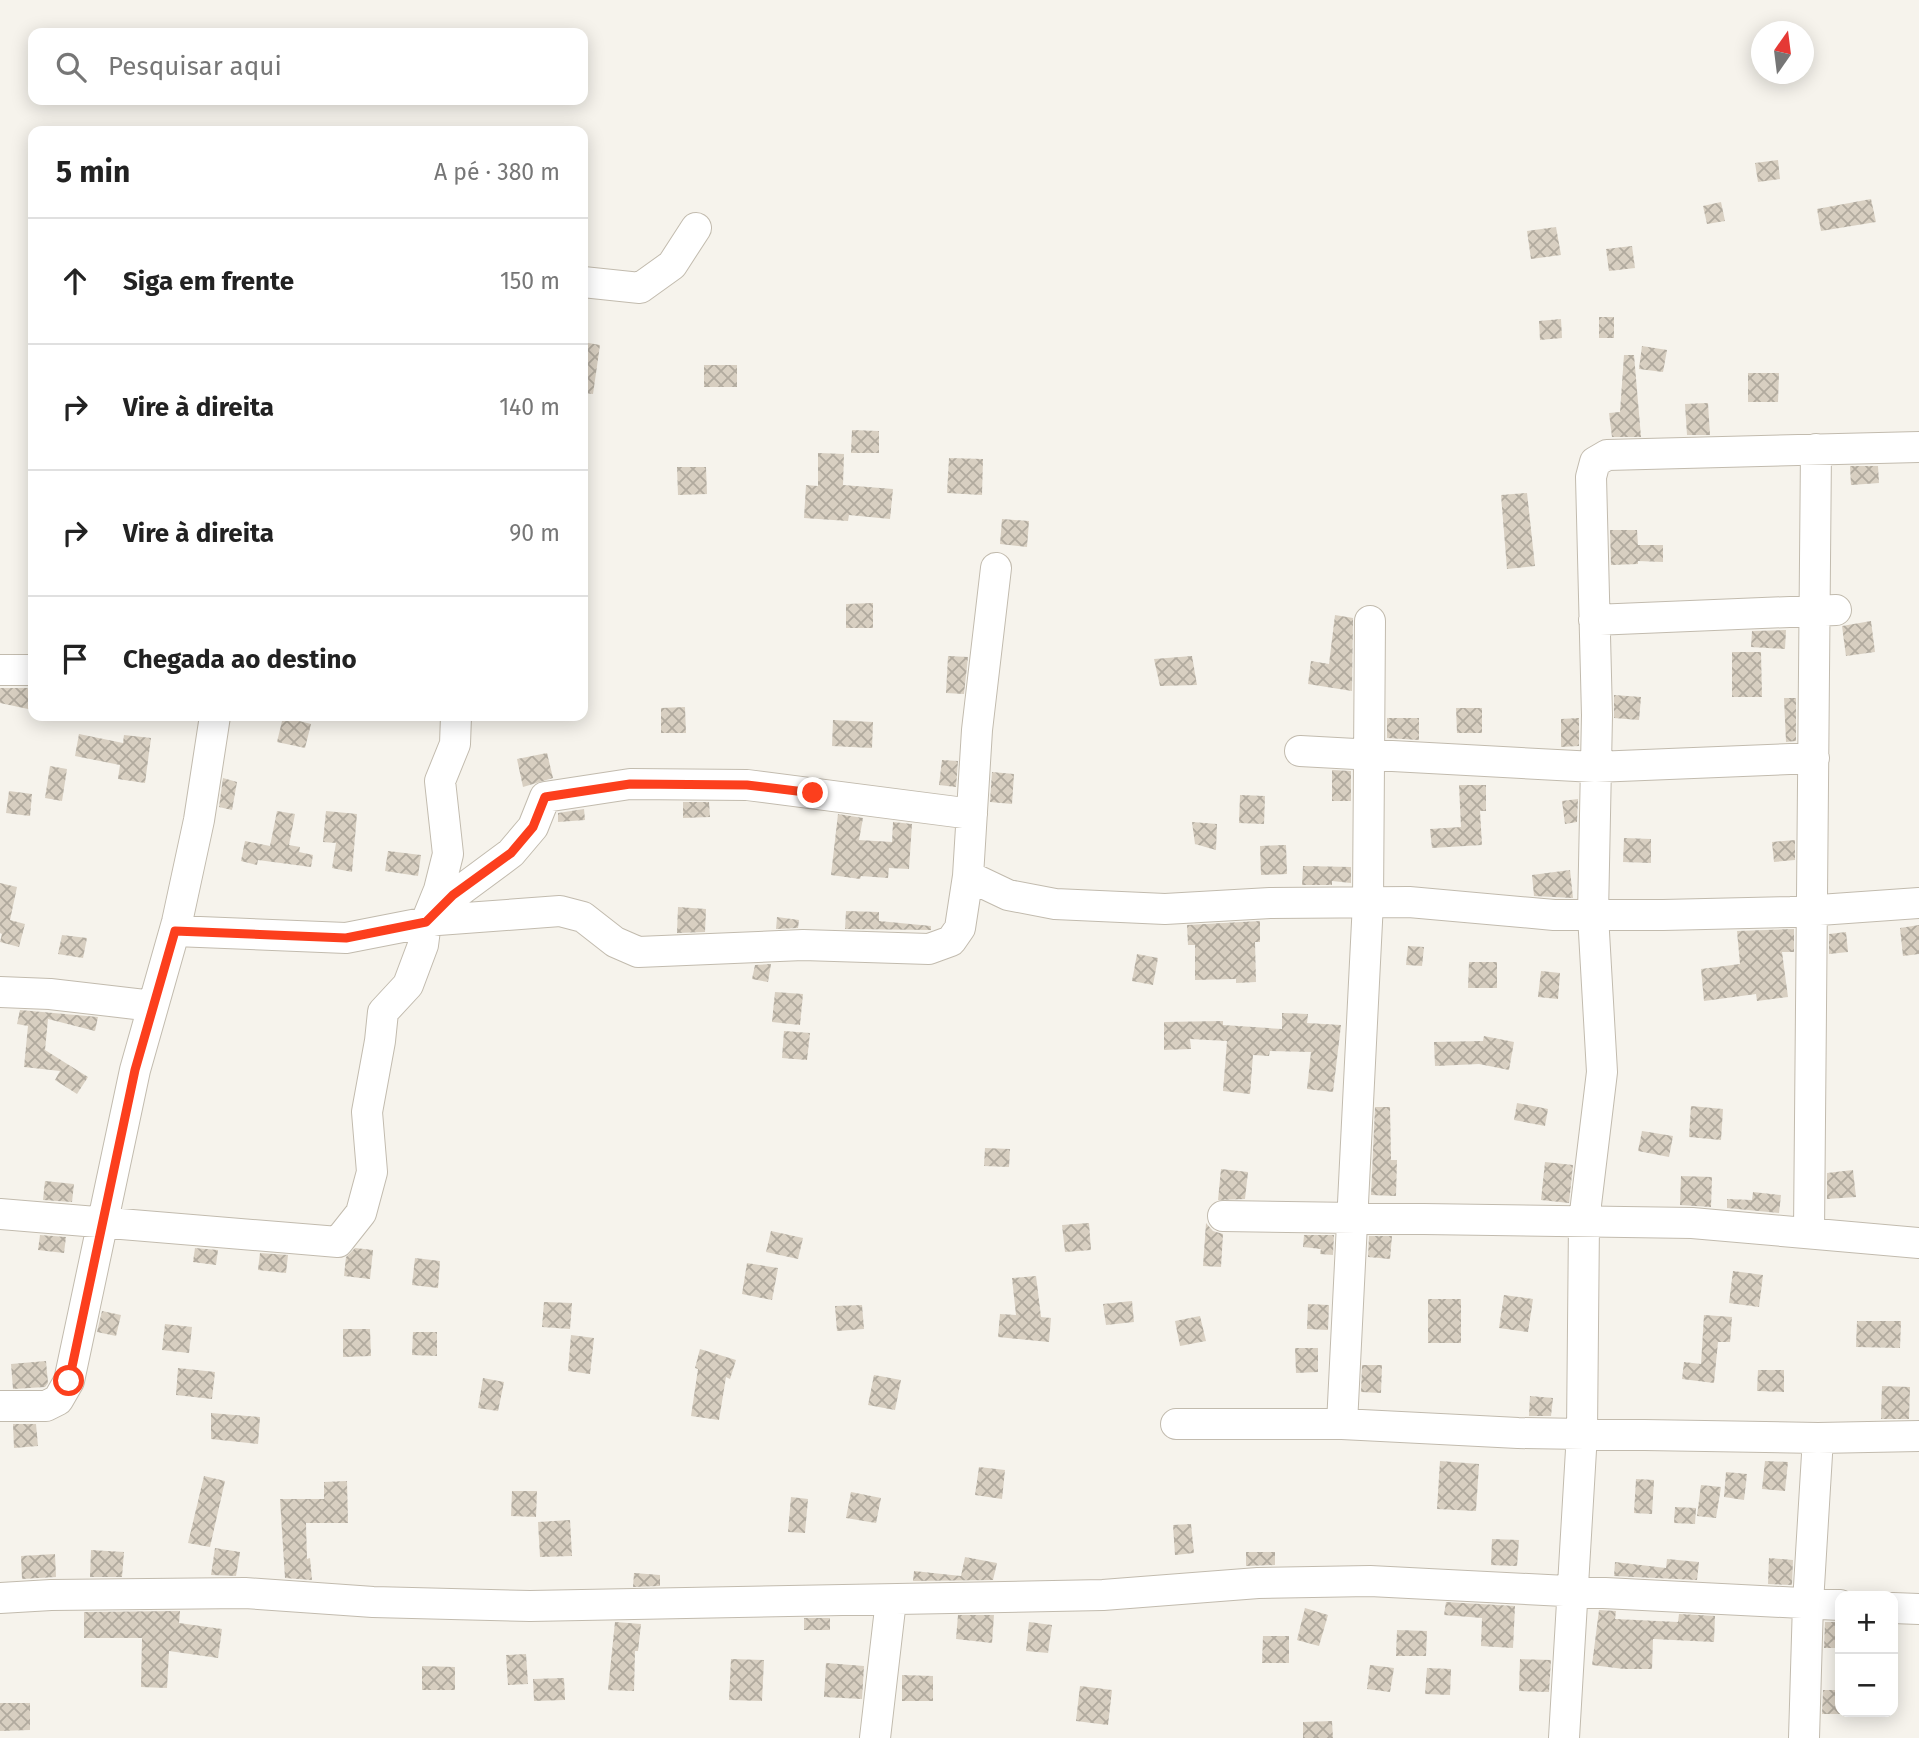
<!DOCTYPE html>
<html lang="pt">
<head>
<meta charset="utf-8">
<style>
  body { margin:0; font-family:"Fira Sans",sans-serif; background:#f6f6f6; color:#222 }
  .controls { position:absolute; right:21px; bottom:21px; display:grid; overflow:hidden; border-radius:14px; box-shadow:0 4px 18px #0003 }
  .controls button { width:63px; height:63px; display:grid; place-items:center; padding:0; border:0; border-bottom:2px solid #e0e0e0; background:#fff; color:#222; font:35px sans-serif }
  .compass { position:absolute; left:1751px; top:21px; width:63px; height:63px; border-radius:50%; background:#fff; box-shadow:0 4px 18px #0003; rotate:14deg }
  .stop { position:absolute; width:21px; height:21px; margin:-16px; border:5px solid #fc3f1d; border-radius:50%; background:#fff }
  .stop.end { background:#fc3f1d; border-color:#fff; box-shadow:0 2px 7px #0008 }
  .list { margin:0; padding:0; list-style:none }
  h2 { display:flex; justify-content:space-between; align-items:center; height:91px; margin:0; padding:0 28px; font-size:30px }
  h2 small { font-size:23px; font-weight:400; color:#767676 }
  .list li { display:grid; grid-template-columns:46px 1fr auto; gap:21px; align-items:center; box-sizing:border-box; height:126px; padding:0 28px; border-top:2px solid #e0e0e0 }
  .list b { display:block; font-size:26px; white-space:nowrap }
  .list em { font-size:23px; font-style:normal; color:#767676 }
  .icon { flex:none; width:38px; height:38px; fill:none; stroke:currentColor; stroke-width:2; stroke-linecap:round; stroke-linejoin:round }
  .map { position:relative; flex:none; width:1919px; height:1738px; overflow:hidden }
  .search { position:absolute; background:#fff; box-shadow:0 4px 18px #0003; left:28px; top:28px; width:560px; height:77px; display:flex; align-items:center; gap:18px; box-sizing:border-box; padding:0 24px; border-radius:14px; color:#767676; font-size:26px }
  .panel { position:absolute; background:#fff; box-shadow:0 4px 18px #0003; left:28px; top:126px; width:560px; height:595px; border-radius:14px }
  .map>svg:first-child { display:block }
  .building { fill:url(#building-cross-hatch) }
  .lines { fill:none; stroke-linecap:round; stroke-linejoin:round }
  .minor-casing { stroke:#c2bbae; stroke-width:32 }
  .minor { stroke:#fff; stroke-width:30 }
  .route { stroke:#fc3f1d; stroke-width:9 }
</style>
</head>
<body>
<div class="map">
<svg width="1919" height="1738" viewBox="0 0 1919 1738">
  <defs>
    <pattern id="building-cross-hatch" width="8" height="8" patternUnits="userSpaceOnUse" patternTransform="scale(1.75)"><rect width="8" height="8" fill="#d8cfc1"/><path d="M0 0l8 8M0 8l8-8" fill="none" stroke="#b1aa9e"/></pattern>
  </defs>
  <rect width="100%" height="100%" fill="#f6f3ec"/>
  <!-- building -->
  <path class="building" d="M 1778,160 L 1780,179 L 1758,182 L 1755,163 Z
    M 1871,199 L 1876,222 L 1821,231 L 1817,209 Z
    M 1721,202 L 1725,221 L 1707,224 L 1703,206 Z
    M 1556,227 L 1561,255 L 1531,259 L 1527,231 Z
    M 1632,246 L 1635,268 L 1609,271 L 1606,249 Z
    M 1599,317 L 1614,317 L 1614,338 L 1599,338 Z
    M 1561,319 L 1562,338 L 1540,340 L 1539,321 Z
    M 583,342 L 600,345 L 593,394 L 583,393 Z
    M 1642,346 L 1667,350 L 1663,372 L 1639,369 Z
    M 1624,355 L 1634,355 L 1641,437 L 1612,437 L 1609,413 L 1620,412 Z
    M 704,365 L 737,365 L 737,387 L 704,387 Z
    M 1748,373 L 1779,373 L 1778,402 L 1748,402 Z
    M 1708,403 L 1710,435 L 1687,435 L 1685,404 Z
    M 852,430 L 879,431 L 879,453 L 851,453 Z
    M 818,453 L 844,454 L 843,485 L 893,489 L 890,519 L 849,515 L 848,521 L 804,518 L 806,485 L 818,486 Z
    M 949,458 L 983,459 L 982,495 L 947,493 Z
    M 1850,466 L 1878,466 L 1879,483 L 1851,485 Z
    M 677,467 L 706,467 L 707,494 L 678,495 Z
    M 1527,493 L 1535,566 L 1507,569 L 1501,495 Z
    M 1002,519 L 1029,521 L 1027,547 L 1000,544 Z
    M 1610,530 L 1637,530 L 1638,545 L 1663,545 L 1663,562 L 1638,561 L 1638,564 L 1611,565 Z
    M 873,603 L 873,628 L 846,628 L 846,604 Z
    M 1335,615 L 1353,618 L 1352,691 L 1308,684 L 1311,661 L 1329,664 Z
    M 1871,621 L 1875,652 L 1846,656 L 1842,626 Z
    M 1786,630 L 1785,649 L 1751,647 L 1752,631 Z
    M 1732,652 L 1761,652 L 1762,697 L 1732,697 Z
    M 948,656 L 968,657 L 964,694 L 946,693 Z
    M 1192,656 L 1197,685 L 1160,686 L 1154,659 Z
    M 33,688 L 33,710 L 0,703 L 0,688 Z
    M 1614,695 L 1641,697 L 1639,720 L 1614,718 Z
    M 1784,698 L 1796,698 L 1796,741 L 1786,742 Z
    M 685,707 L 686,733 L 661,733 L 661,708 Z
    M 1456,708 L 1482,708 L 1482,733 L 1457,733 Z
    M 283,717 L 311,724 L 305,748 L 277,742 Z
    M 1387,718 L 1419,718 L 1419,740 L 1387,738 Z
    M 1579,718 L 1579,746 L 1561,747 L 1561,719 Z
    M 833,720 L 873,722 L 872,748 L 832,746 Z
    M 79,734 L 123,743 L 124,735 L 151,738 L 145,783 L 118,779 L 120,765 L 75,756 Z
    M 547,753 L 553,778 L 523,787 L 517,759 Z
    M 942,760 L 958,761 L 956,787 L 939,785 Z
    M 50,766 L 67,769 L 62,801 L 45,798 Z
    M 1332,770 L 1351,771 L 1351,801 L 1332,801 Z
    M 992,772 L 1014,774 L 1012,804 L 990,802 Z
    M 223,778 L 237,782 L 232,810 L 219,807 Z
    M 1459,785 L 1486,785 L 1486,811 L 1480,811 L 1482,845 L 1432,848 L 1430,829 L 1461,827 Z
    M 9,791 L 32,794 L 30,816 L 6,813 Z
    M 1240,795 L 1265,796 L 1264,824 L 1239,823 Z
    M 1578,799 L 1577,822 L 1565,824 L 1562,801 Z
    M 683,802 L 709,802 L 710,817 L 683,818 Z
    M 584,809 L 585,820 L 558,822 L 558,813 Z
    M 277,811 L 295,814 L 289,845 L 300,847 L 299,852 L 313,855 L 311,867 L 258,860 L 257,865 L 241,861 L 245,841 L 270,846 Z
    M 326,811 L 357,814 L 352,872 L 332,868 L 336,843 L 323,842 Z
    M 838,814 L 863,818 L 859,840 L 892,842 L 893,822 L 912,824 L 909,869 L 889,868 L 888,878 L 861,876 L 860,879 L 831,875 Z
    M 1192,822 L 1217,824 L 1216,850 L 1195,844 Z
    M 1624,838 L 1651,839 L 1651,863 L 1623,862 Z
    M 1795,840 L 1795,860 L 1774,862 L 1772,842 Z
    M 1286,845 L 1287,874 L 1261,875 L 1260,846 Z
    M 388,851 L 421,855 L 418,876 L 385,871 Z
    M 1303,866 L 1351,867 L 1351,883 L 1332,881 L 1332,885 L 1302,885 Z
    M 1570,870 L 1573,898 L 1534,896 L 1532,875 Z
    M 0,883 L 17,887 L 10,920 L 25,924 L 19,947 L 0,942 L 2,934 L 0,933 Z
    M 678,907 L 706,909 L 705,932 L 677,933 Z
    M 846,911 L 879,912 L 879,921 L 931,926 L 931,930 L 845,929 Z
    M 777,917 L 799,920 L 798,928 L 776,929 Z
    M 1260,921 L 1260,942 L 1255,942 L 1256,982 L 1236,983 L 1236,979 L 1195,980 L 1195,945 L 1188,945 L 1187,925 Z
    M 1919,925 L 1919,954 L 1903,956 L 1900,928 Z
    M 1794,929 L 1794,952 L 1782,952 L 1788,997 L 1757,1001 L 1756,994 L 1704,1001 L 1701,969 L 1740,964 L 1737,931 Z
    M 1846,932 L 1848,952 L 1829,954 L 1829,934 Z
    M 62,935 L 87,938 L 83,958 L 58,954 Z
    M 1408,946 L 1424,947 L 1422,966 L 1406,965 Z
    M 1137,954 L 1158,958 L 1153,985 L 1132,981 Z
    M 1469,962 L 1497,962 L 1497,988 L 1468,988 Z
    M 771,964 L 768,982 L 752,979 L 755,965 Z
    M 1541,971 L 1560,973 L 1558,999 L 1538,997 Z
    M 775,992 L 803,994 L 800,1025 L 772,1022 Z
    M 20,1010 L 98,1017 L 95,1031 L 48,1019 L 45,1050 L 88,1077 L 77,1094 L 55,1080 L 60,1071 L 24,1067 L 28,1026 L 17,1024 Z
    M 1282,1013 L 1308,1014 L 1307,1023 L 1341,1025 L 1333,1092 L 1307,1089 L 1311,1052 L 1270,1051 L 1269,1056 L 1253,1055 L 1250,1094 L 1223,1091 L 1227,1041 L 1190,1039 L 1191,1049 L 1164,1050 L 1164,1022 L 1223,1021 L 1223,1025 L 1282,1029 Z
    M 784,1031 L 810,1033 L 807,1060 L 782,1058 Z
    M 1484,1036 L 1514,1042 L 1509,1070 L 1479,1064 L 1435,1066 L 1434,1042 L 1483,1041 Z
    M 1517,1103 L 1548,1109 L 1545,1126 L 1514,1120 Z
    M 1691,1106 L 1723,1109 L 1721,1140 L 1689,1137 Z
    M 1375,1107 L 1390,1107 L 1391,1160 L 1397,1160 L 1396,1196 L 1371,1195 Z
    M 1642,1131 L 1673,1136 L 1669,1157 L 1638,1151 Z
    M 985,1148 L 1010,1149 L 1009,1167 L 984,1166 Z
    M 1545,1162 L 1573,1165 L 1569,1203 L 1541,1200 Z
    M 1221,1169 L 1248,1172 L 1245,1199 L 1218,1200 Z
    M 1853,1170 L 1856,1197 L 1827,1199 L 1827,1173 Z
    M 1681,1176 L 1712,1177 L 1711,1207 L 1680,1205 Z
    M 45,1181 L 74,1184 L 72,1202 L 43,1200 Z
    M 1753,1192 L 1781,1195 L 1779,1213 L 1727,1208 L 1727,1199 L 1752,1200 Z
    M 1089,1223 L 1091,1250 L 1065,1252 L 1062,1225 Z
    M 1206,1223 L 1213,1231 L 1223,1234 L 1221,1267 L 1203,1266 Z
    M 771,1231 L 803,1238 L 798,1259 L 766,1252 Z
    M 40,1235 L 66,1237 L 64,1253 L 38,1250 Z
    M 1304,1235 L 1334,1235 L 1333,1255 L 1320,1254 L 1321,1249 L 1303,1247 Z
    M 1369,1236 L 1392,1236 L 1390,1259 L 1368,1257 Z
    M 195,1248 L 218,1250 L 216,1265 L 193,1262 Z
    M 355,1248 L 373,1250 L 370,1279 L 344,1276 L 346,1257 Z
    M 260,1253 L 288,1255 L 286,1273 L 258,1270 Z
    M 415,1258 L 440,1261 L 438,1288 L 412,1285 Z
    M 747,1263 L 778,1268 L 772,1300 L 742,1294 Z
    M 1733,1271 L 1763,1275 L 1759,1307 L 1729,1303 Z
    M 1036,1276 L 1041,1317 L 1051,1318 L 1049,1342 L 998,1337 L 1000,1314 L 1016,1315 L 1012,1278 Z
    M 1504,1295 L 1533,1299 L 1528,1332 L 1499,1328 Z
    M 1428,1299 L 1461,1299 L 1461,1343 L 1428,1343 Z
    M 1132,1301 L 1134,1322 L 1106,1325 L 1103,1304 Z
    M 544,1302 L 572,1303 L 570,1329 L 542,1327 Z
    M 1308,1304 L 1329,1305 L 1328,1330 L 1307,1329 Z
    M 862,1305 L 864,1329 L 837,1331 L 835,1306 Z
    M 102,1311 L 121,1315 L 116,1336 L 97,1332 Z
    M 1704,1315 L 1732,1317 L 1730,1342 L 1718,1342 L 1714,1383 L 1682,1379 L 1684,1362 L 1701,1364 Z
    M 1200,1316 L 1206,1341 L 1180,1346 L 1175,1321 Z
    M 1857,1321 L 1901,1321 L 1900,1348 L 1856,1347 Z
    M 165,1324 L 192,1327 L 189,1353 L 162,1350 Z
    M 343,1329 L 370,1329 L 371,1356 L 343,1357 Z
    M 413,1332 L 437,1332 L 437,1356 L 412,1355 Z
    M 571,1335 L 594,1338 L 590,1374 L 568,1371 Z
    M 1295,1348 L 1318,1348 L 1318,1372 L 1296,1373 Z
    M 700,1349 L 736,1360 L 730,1379 L 726,1377 L 719,1420 L 691,1416 L 698,1369 L 695,1368 Z
    M 46,1361 L 48,1383 L 45,1387 L 13,1389 L 11,1364 Z
    M 1362,1365 L 1382,1365 L 1381,1393 L 1361,1392 Z
    M 178,1368 L 215,1372 L 212,1399 L 176,1395 Z
    M 1758,1370 L 1784,1370 L 1784,1392 L 1757,1391 Z
    M 874,1375 L 901,1380 L 895,1410 L 868,1405 Z
    M 483,1378 L 504,1382 L 498,1411 L 478,1408 Z
    M 1882,1386 L 1910,1387 L 1909,1419 L 1881,1419 Z
    M 1530,1396 L 1553,1398 L 1551,1416 L 1529,1416 Z
    M 211,1413 L 260,1417 L 258,1444 L 211,1439 Z
    M 13,1424 L 36,1424 L 38,1446 L 14,1448 Z
    M 1440,1461 L 1479,1464 L 1476,1511 L 1437,1509 Z
    M 1765,1461 L 1788,1462 L 1785,1491 L 1762,1489 Z
    M 979,1467 L 1005,1470 L 1002,1499 L 975,1495 Z
    M 1726,1472 L 1747,1474 L 1744,1500 L 1724,1497 Z
    M 204,1476 L 225,1481 L 210,1547 L 188,1543 Z
    M 1636,1479 L 1654,1480 L 1652,1514 L 1634,1513 Z
    M 347,1481 L 348,1523 L 306,1523 L 307,1559 L 310,1558 L 312,1580 L 285,1578 L 280,1499 L 324,1499 L 324,1482 Z
    M 1701,1485 L 1721,1487 L 1716,1518 L 1697,1516 Z
    M 512,1491 L 537,1491 L 536,1517 L 511,1516 Z
    M 851,1492 L 881,1498 L 876,1523 L 846,1518 Z
    M 791,1497 L 808,1499 L 805,1533 L 788,1532 Z
    M 1675,1507 L 1696,1508 L 1695,1524 L 1674,1523 Z
    M 570,1520 L 572,1556 L 540,1557 L 538,1522 Z
    M 1191,1524 L 1194,1553 L 1175,1555 L 1173,1525 Z
    M 1492,1539 L 1519,1540 L 1517,1566 L 1491,1565 Z
    M 215,1548 L 240,1552 L 236,1576 L 211,1575 Z
    M 91,1550 L 124,1552 L 122,1577 L 90,1577 Z
    M 1246,1552 L 1275,1552 L 1275,1565 L 1246,1566 Z
    M 55,1554 L 56,1577 L 22,1579 L 21,1556 Z
    M 965,1557 L 997,1563 L 993,1580 L 913,1581 L 914,1571 L 961,1576 Z
    M 1769,1558 L 1793,1560 L 1792,1585 L 1768,1584 Z
    M 1667,1559 L 1699,1562 L 1697,1580 L 1614,1576 L 1615,1562 L 1666,1568 Z
    M 634,1573 L 660,1575 L 660,1586 L 633,1587 Z
    M 1446,1602 L 1515,1606 L 1513,1648 L 1481,1646 L 1482,1618 L 1444,1615 Z
    M 1305,1608 L 1328,1615 L 1319,1646 L 1297,1640 Z
    M 1599,1610 L 1616,1611 L 1615,1619 L 1678,1622 L 1679,1614 L 1715,1616 L 1714,1642 L 1653,1639 L 1652,1669 L 1624,1669 L 1592,1665 Z
    M 180,1611 L 179,1623 L 222,1629 L 218,1658 L 169,1651 L 167,1688 L 141,1687 L 142,1638 L 84,1638 L 84,1612 Z
    M 958,1615 L 994,1615 L 992,1643 L 956,1639 Z
    M 804,1618 L 830,1618 L 830,1630 L 804,1630 Z
    M 615,1622 L 641,1624 L 638,1651 L 635,1651 L 634,1691 L 608,1690 Z
    M 1029,1622 L 1052,1625 L 1048,1653 L 1026,1651 Z
    M 1825,1622 L 1840,1622 L 1840,1648 L 1824,1648 Z
    M 1397,1630 L 1427,1631 L 1426,1656 L 1396,1656 Z
    M 1263,1636 L 1289,1636 L 1289,1663 L 1262,1663 Z
    M 526,1654 L 528,1684 L 508,1685 L 506,1655 Z
    M 731,1659 L 764,1660 L 762,1701 L 729,1700 Z
    M 1520,1659 L 1551,1660 L 1549,1692 L 1519,1691 Z
    M 826,1663 L 864,1666 L 862,1699 L 824,1697 Z
    M 1370,1665 L 1394,1668 L 1390,1692 L 1367,1689 Z
    M 422,1666 L 455,1667 L 455,1690 L 422,1690 Z
    M 1427,1668 L 1451,1669 L 1450,1695 L 1425,1694 Z
    M 902,1675 L 933,1676 L 933,1701 L 902,1701 Z
    M 564,1678 L 565,1700 L 534,1701 L 533,1679 Z
    M 1080,1686 L 1112,1690 L 1108,1725 L 1076,1721 Z
    M 1823,1690 L 1840,1690 L 1840,1714 L 1822,1714 Z
    M 0,1703 L 30,1703 L 30,1730 L 0,1731 Z
    M 1332,1721 L 1333,1738 L 1303,1738 L 1303,1722 Z"/>
  <g class="lines">
    <defs>
      <path id="minor" d="M 583,282 L 640,288 L 672,265 L 696,228
        M 1594,620 L 1836,610
        M 0,670 L 33,670
        M 1300,751 L 1595,767 L 1814,758
        M 968,876 L 1008,895 L 1055,904 L 1165,909 L 1270,903 L 1409,902 L 1554,915 L 1663,915 L 1791,912 L 1919,903
        M 431,917 L 453,896 L 511,853 L 533,827 L 545,797 L 630,784 L 747,785 L 972,814
        M 175,931 L 346,938 L 438,920 L 560,911 L 583,917 L 615,942 L 638,952 L 803,945 L 929,949 L 951,941 L 960,928 L 968,876 L 977,730 L 996,568
        M 0,992 L 50,994 L 153,1006
        M 0,1214 L 338,1242 L 361,1213 L 372,1172 L 367,1112 L 380,1041 L 383,1012 L 408,985 L 423,945 L 426,922 L 439,890 L 448,854 L 440,781 L 455,744 L 456,716
        M 1223,1216 L 1692,1223 L 1919,1243
        M 1809,1232 L 1816,449
        M 0,1406 L 46,1406 L 58,1400 L 69,1381 L 135,1070 L 177,922 L 199,820 L 215,716
        M 1176,1424 L 1342,1424 L 1518,1433 L 1818,1438 L 1919,1436
        M 1342,1424 L 1368,902 L 1370,621
        M 0,1598 L 51,1595 L 245,1593 L 373,1602 L 530,1606 L 1103,1595 L 1258,1583 L 1370,1581 L 1840,1605
        M 1893,1608 L 1919,1609
        M 875,1738 L 891,1600
        M 1564,1738 L 1582,1433 L 1584,1221 L 1602,1072 L 1593,915 L 1597,715 L 1591,477 L 1595,462 L 1607,455 L 1919,447
        M 1804,1738 L 1808,1603 L 1818,1438"/>
    </defs>
    <!-- minor casing -->
    <use href="#minor" class="minor-casing"/>
    <!-- minor -->
    <use href="#minor" class="minor"/>
  </g>
  <g class="lines">
    <!-- route -->
    <path class="route" d="M 69,1381 L 135,1070 L 175,931 L 346,938 L 426,922 L 453,895 L 511,853 L 533,827 L 545,797 L 630,784 L 747,785 L 813,793"/>
  </g>
</svg>
<div class="controls">
<button>+</button>
<button>−</button>
</div>
<svg class="compass" viewBox="-18 -18 36 36"><path d="M0-13l5 13h-10z" fill="#e53935"/><path d="M0 13l5-13h-10z" fill="#767676"/></svg>
<div class="stop" style="left:69px;top:1381px"></div>
<div class="stop end" style="left:813px;top:793px"></div>
<div class="search"><svg class="icon" aria-label="search" viewBox="0 0 24 24"><circle cx="10" cy="10" r="6"/><path d="M15 15l6 6"/></svg>Pesquisar aqui</div>
<section class="panel">
<h2>5 min<small>A pé · 380 m</small></h2>
<ul class="list">
<li><svg class="icon" aria-label="ahead" viewBox="0 0 24 24"><path d="M12 20V5M6 11l6-6 6 6"/></svg><div><b>Siga em frente</b></div><em>150 m</em></li>
<li><svg class="icon" aria-label="right" viewBox="0 0 24 24"><path d="M7 20v-9h11M14 6l5 5-5 5"/></svg><div><b>Vire à direita</b></div><em>140 m</em></li>
<li><svg class="icon" aria-label="right" viewBox="0 0 24 24"><path d="M7 20v-9h11M14 6l5 5-5 5"/></svg><div><b>Vire à direita</b></div><em>90 m</em></li>
<li><svg class="icon" aria-label="arrive" viewBox="0 0 24 24"><path d="M6 21V4h12l-3 4 3 4H6"/></svg><div><b>Chegada ao destino</b></div></li>
</ul>
</section>
</div>
</body>
</html>
